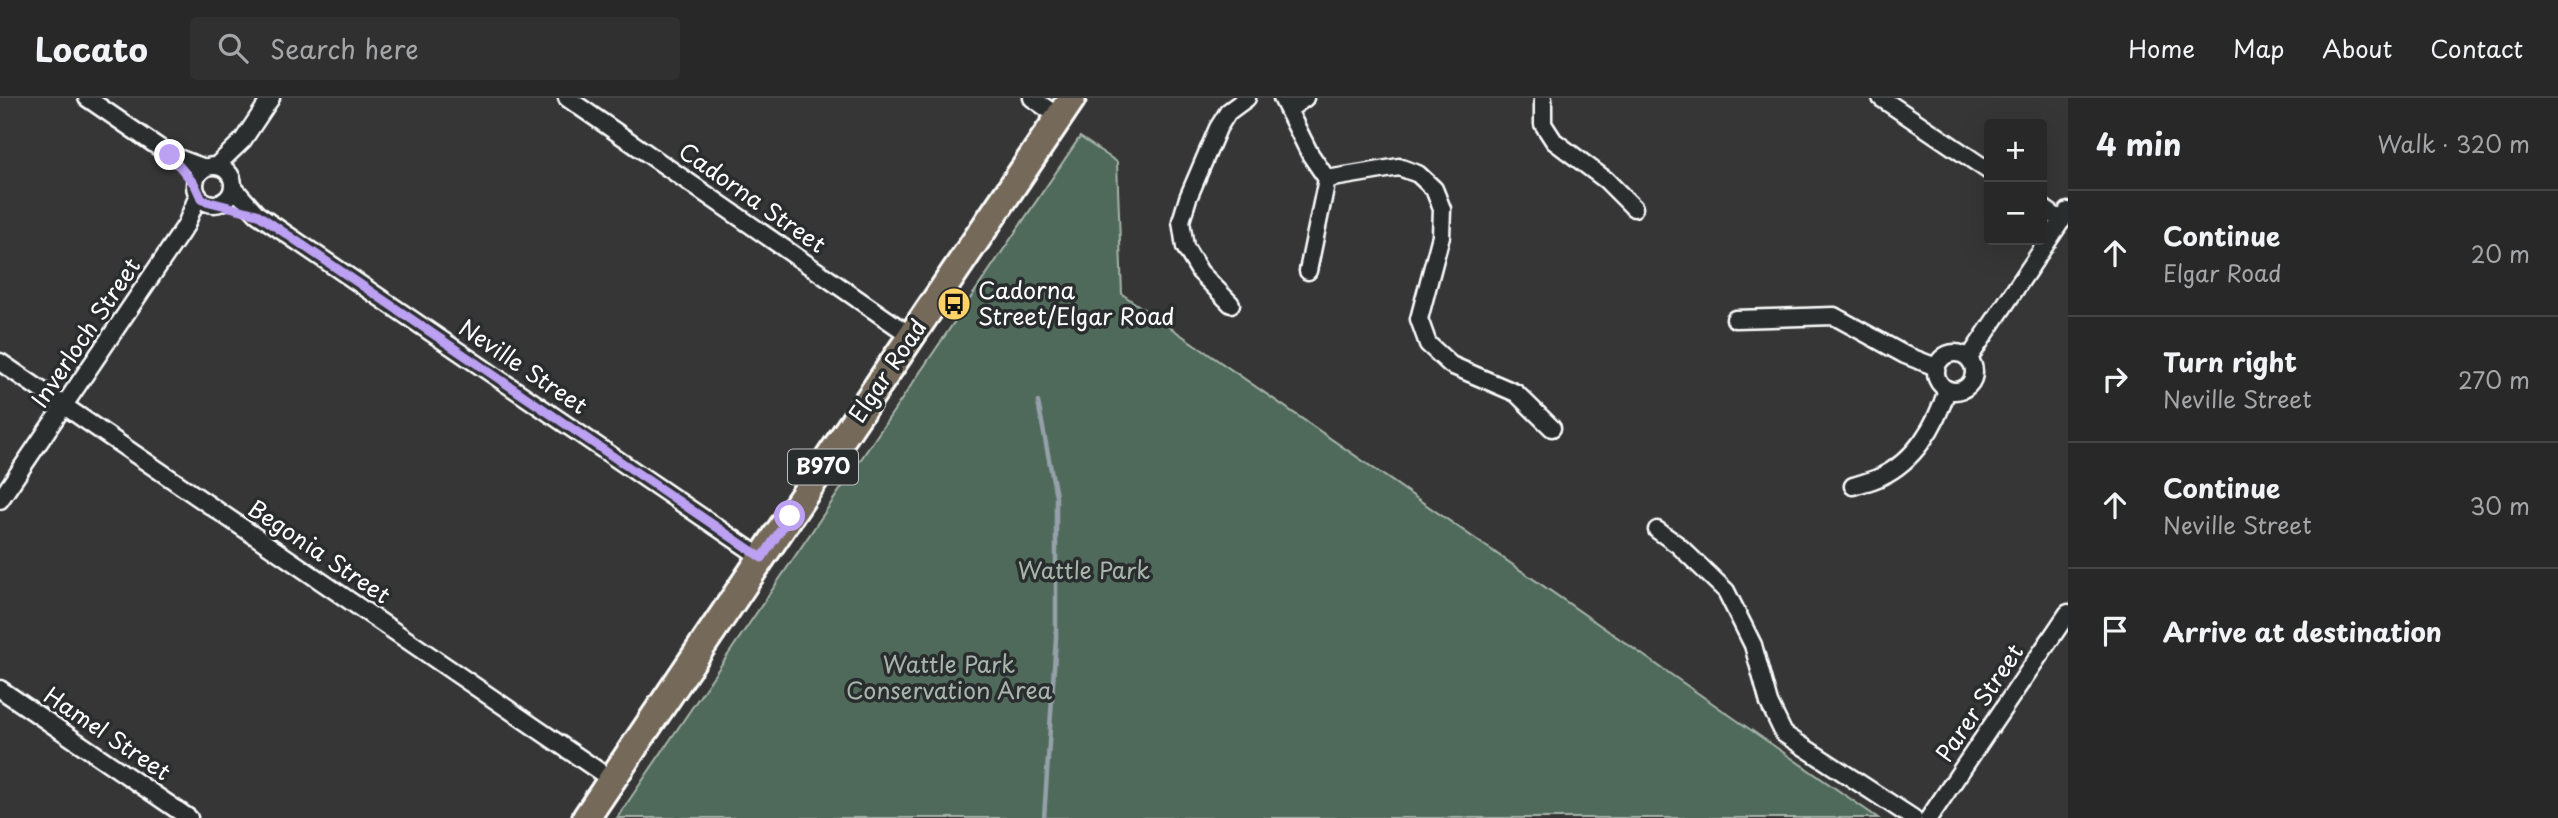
<!DOCTYPE html>
<html lang="en">
<head>
<meta charset="utf-8">
<style>
  body { margin:0; font-family:"Playpen Sans",sans-serif; background:#313030; color:#f1f3f6 }
  .controls { position:absolute; right:21px; top:21px; display:grid; overflow:hidden; border-radius:7px; box-shadow:0 7px 28px #0002 }
  .controls button { width:63px; height:63px; display:grid; place-items:center; padding:0; border:0; border-bottom:2px solid #454445; background:#292828; color:#f1f3f6; font:35px sans-serif }
  .stop { position:absolute; width:21px; height:21px; margin:-16px; border:5px solid #bca0f2; border-radius:50%; background:#fff }
  .stop.end { background:#bca0f2; border-color:#fff; box-shadow:0 2px 7px #0008 }
  .list { margin:0; padding:0; list-style:none }
  h2 { display:flex; justify-content:space-between; align-items:center; height:91px; margin:0; padding:0 28px; font-size:30px }
  h2 small { font-size:23px; font-weight:400; color:#a5a6a8 }
  .list li { display:grid; grid-template-columns:46px 1fr auto; gap:21px; align-items:center; box-sizing:border-box; height:126px; padding:0 28px; border-top:2px solid #454445 }
  .list b { display:block; font-size:26px; white-space:nowrap }
  .list p { margin:0; font-size:23px; white-space:nowrap; color:#a5a6a8 }
  .list em { font-size:23px; font-style:normal; color:#a5a6a8 }
  .icon { flex:none; width:38px; height:38px; fill:none; stroke:currentColor; stroke-width:2; stroke-linecap:round; stroke-linejoin:round }
  .map { position:relative; flex:none; width:2068px; height:720px; overflow:hidden }
  header { display:flex; align-items:center; gap:42px; box-sizing:border-box; height:98px; padding:0 35px; background:#292828; border-bottom:2px solid #454445 }
  header strong { font-size:33px }
  nav { display:flex; gap:38px; margin-inline-start:auto; font-size:24px }
  .search { width:490px; height:63px; background:#313030; display:flex; align-items:center; gap:18px; box-sizing:border-box; padding:0 24px; border-radius:7px; color:#a5a6a8; font-size:26px }
  main { display:flex }
  aside { flex:1; background:#292828 }
  .map>svg:first-child { display:block }
  .green { fill:#4f6b5a; stroke:#a7b5ac; stroke-width:2 }
  .lines { fill:none; stroke-linecap:round; stroke-linejoin:round }
  .stream { stroke:#95a0aa; stroke-width:4.5 }
  .street-casing { stroke:#fff; stroke-width:21 }
  .primary-casing { stroke:#fff; stroke-width:32 }
  .street { stroke:#2a2d2e; stroke-width:16 }
  .primary { stroke:#746a5a; stroke-width:26 }
  .route { stroke:#bca0f2; stroke-width:9 }
  .labels { text-anchor:middle; stroke-width:7; stroke-linejoin:round; paint-order:stroke }
  .shield { fill:#2a2d2e; stroke:#bfc0c0; stroke-width:2 }
  .shield-label { font-size:21px; font-weight:bold; fill:#fff }
  .street-label { font-size:23px; fill:#fff; stroke:#2a2d2e }
  .poi-label { font-size:23px; fill:#fff; stroke:#2a2d2e; text-anchor:start }
  .park-label { font-size:23px; fill:#a7b5ac; stroke:#2a2d2e }
</style>
</head>
<body>
<header>
<strong>Locato</strong>
<div class="search"><svg class="icon" aria-label="search" viewBox="0 0 24 24"><circle cx="10" cy="10" r="6"/><path d="M15 15l6 6"/></svg>Search here</div>
<nav><a>Home</a><a>Map</a><a>About</a><a>Contact</a></nav>
</header>
<main>
<div class="map">
<svg width="2068" height="720" viewBox="0 0 2068 720">
  <rect width="100%" height="100%" fill="#373636"/>
  <filter id="ink" filterUnits="userSpaceOnUse"><feTurbulence type="fractalNoise" baseFrequency=".0143" numOctaves="2"/><feDisplacementMap in="SourceGraphic" scale="14" xChannelSelector="R" yChannelSelector="G"/><feConvolveMatrix kernelMatrix="1 2 1 2 8 2 1 2 1" color-interpolation-filters="sRGB"/></filter>
  <g filter="url(#ink)">
    <!-- green -->
    <path class="green" d="M 1080,39 L 1117,64 L 1122,196 L 1878,720 L 617,720 Z"/>
    <g class="lines">
      <!-- stream -->
      <path class="stream" d="M 1038,304 L 1056,398 L 1056,540 L 1044,720"/>
      <defs>
        <path id="street" d="M 87,0 L 170,57 L 205,70
          M 567,0 L 911,238
          M 1032,0 L 1059,19
          M 1282,0 L 1310,56 L 1327,81 L 1399,69 L 1418,76 L 1434,91 L 1442,111 L 1441,138 L 1419,221 L 1428,246 L 1451,267 L 1516,295 L 1552,330
          M 1543,0 L 1543,26 L 1554,43 L 1606,82 L 1634,110
          M 1881,0 L 1989,73
          M 1288,12 L 1305,0
          M 216,68 L 243,42 L 271,0
          M195 87a19 19 0 1 1 38 0a19 19 0 1 1-38 0Z
          M 233,89 L 257,116 L 762,460
          M 2042,109 L 2062,123
          M 1308,173 L 1327,81
          M 1231,206 L 1200,174 L 1185,149 L 1181,123 L 1188,100 L 1218,30 L 1228,14 L 1247,0
          M 1735,221 L 1834,218 L 1905,257 L 1936,269
          M1936 274a19 19 0 1 1 38 0a19 19 0 1 1-38 0Z
          M 1969,260 L 2068,113
          M 0,264 L 612,682
          M 1853,388 C 1862,385 1872,383 1880,379 C 1915,363 1936,327 1947,292
          M 0,402 L 186,127 L 198,97
          M 1657,432 L 1678,447 L 1726,493 L 1753,547 L 1769,605 L 1784,636 L 1913,720
          M 0,591 L 189,720
          M 1929,720 L 2068,515"/>
        <path id="primary" d="M 586,720 L 1072,0"/>
      </defs>
      <!-- street casing -->
      <use href="#street" class="street-casing"/>
      <!-- primary casing -->
      <use href="#primary" class="primary-casing"/>
      <!-- street -->
      <use href="#street" class="street"/>
      <!-- primary -->
      <use href="#primary" class="primary"/>
    </g>
  </g>
  <g class="lines" filter="url(#ink)">
    <!-- route -->
    <path class="route" d="M 170,57 L 195,87 L 202,102 L 257,116 L 762,460 L 790,418"/>
  </g>
  <!-- icons -->
  <defs>
    <symbol id="bus-disc" viewBox="-11 -11 22 22"><circle r="9.5" fill="#ffd166" stroke="#2a2d2e"/><path d="M-5-6H5V4H4V6H2V4H-2V6H-4V4H-5ZM-3.5-4V0h7V-4ZM-3.5 1.2v1.5H-2V1.2ZM2 1.2v1.5H3.5V1.2Z" fill="#111"/></symbol>
  </defs>
  <g fill-rule="evenodd">
    <use href="#bus-disc" x="935" y="187" width="38" height="38"/>
  </g>
  <g class="labels">
    <!-- shield labels -->
    <rect class="shield" x="788" y="351.5" width="70" height="35" rx="5"/>
    <g class="shield-label">
      <text x="823" y="376">B970</text>
    </g>
    <!-- street labels -->
    <g class="street-label">
      <text transform="translate(752 100) rotate(35)" y="8">Cadorna Street</text>
      <text transform="translate(86 235) rotate(-56)" y="8">Inverloch Street</text>
      <text transform="translate(523 269) rotate(34)" y="8">Neville Street</text>
      <text transform="translate(888 273) rotate(-56)" y="8">Elgar Road</text>
      <text transform="translate(319 454) rotate(34)" y="8">Begonia Street</text>
      <text transform="translate(1980 605) rotate(-56)" y="8">Parer Street</text>
      <text transform="translate(107 636) rotate(34)" y="8">Hamel Street</text>
    </g>
    <!-- poi labels -->
    <g class="poi-label">
      <text x="978" y="201">Cadorna<tspan x="978" dy="26">Street/Elgar Road</tspan></text>
    </g>
    <!-- park labels -->
    <g class="park-label">
      <text x="1084" y="481">Wattle Park</text>
      <text x="949" y="575">Wattle Park<tspan x="949" dy="26">Conservation Area</tspan></text>
    </g>
  </g>
</svg>
<div class="controls">
<button>+</button>
<button>−</button>
</div>
<div class="stop" style="left:790px;top:418px"></div>
<div class="stop end" style="left:170px;top:57px"></div>
</div>
<aside>
<h2>4 min<small>Walk · 320 m</small></h2>
<ul class="list">
<li><svg class="icon" aria-label="ahead" viewBox="0 0 24 24"><path d="M12 20V5M6 11l6-6 6 6"/></svg><div><b>Continue</b><p>Elgar Road</p></div><em>20 m</em></li>
<li><svg class="icon" aria-label="right" viewBox="0 0 24 24"><path d="M7 20v-9h11M14 6l5 5-5 5"/></svg><div><b>Turn right</b><p>Neville Street</p></div><em>270 m</em></li>
<li><svg class="icon" aria-label="ahead" viewBox="0 0 24 24"><path d="M12 20V5M6 11l6-6 6 6"/></svg><div><b>Continue</b><p>Neville Street</p></div><em>30 m</em></li>
<li><svg class="icon" aria-label="arrive" viewBox="0 0 24 24"><path d="M6 21V4h12l-3 4 3 4H6"/></svg><div><b>Arrive at destination</b></div></li>
</ul>
</aside>
</main>
</body>
</html>
